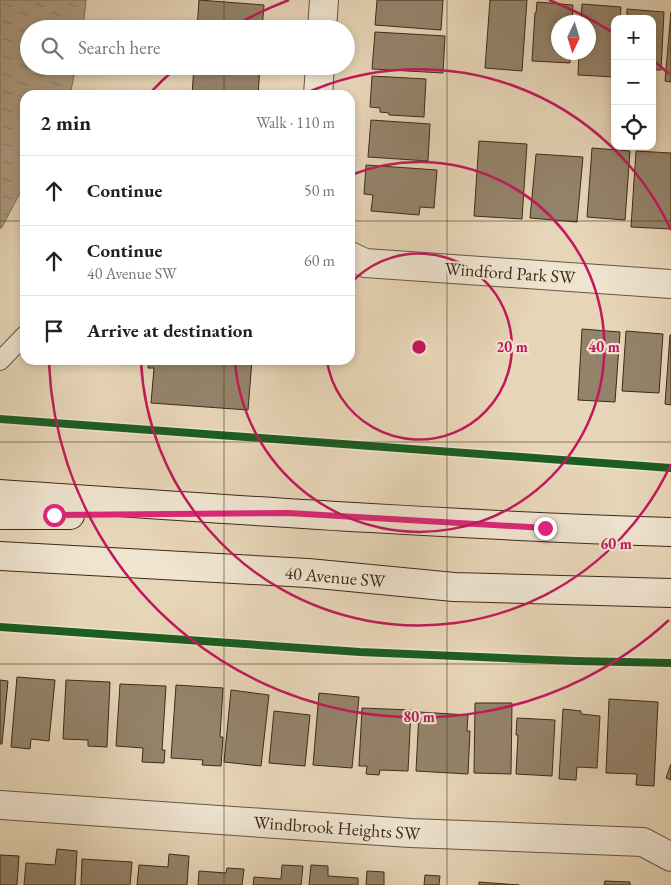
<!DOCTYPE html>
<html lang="en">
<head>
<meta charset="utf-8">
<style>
  body { margin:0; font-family:"EB Garamond",serif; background:#f2f2f2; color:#202124 }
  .controls { position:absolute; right:15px; top:15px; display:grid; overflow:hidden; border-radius:10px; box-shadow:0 2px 8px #0003 }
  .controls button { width:45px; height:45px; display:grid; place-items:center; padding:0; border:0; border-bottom:1px solid #e0e0e0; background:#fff; color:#202124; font:25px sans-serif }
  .compass { position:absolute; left:551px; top:15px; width:45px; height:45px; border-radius:50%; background:#fff; box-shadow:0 2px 8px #0003; rotate:184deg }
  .stop { position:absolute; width:15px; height:15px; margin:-11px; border:4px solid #db2777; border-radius:50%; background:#fff }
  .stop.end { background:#db2777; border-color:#fff; box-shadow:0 1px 5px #0008 }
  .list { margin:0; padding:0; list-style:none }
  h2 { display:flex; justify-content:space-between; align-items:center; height:65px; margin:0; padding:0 20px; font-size:21px }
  h2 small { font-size:16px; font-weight:400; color:#757577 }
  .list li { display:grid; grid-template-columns:32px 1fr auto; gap:15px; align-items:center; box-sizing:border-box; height:70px; padding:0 20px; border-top:1px solid #e0e0e0 }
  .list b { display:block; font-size:19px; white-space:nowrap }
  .list p { margin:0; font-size:16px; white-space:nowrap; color:#757577 }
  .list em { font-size:16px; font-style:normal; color:#757577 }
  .icon { flex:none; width:28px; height:28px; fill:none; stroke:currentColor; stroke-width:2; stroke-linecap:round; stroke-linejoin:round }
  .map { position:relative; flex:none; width:671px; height:885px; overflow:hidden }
  .search { position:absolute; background:#fff; box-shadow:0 2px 8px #0003; left:20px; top:20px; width:335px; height:55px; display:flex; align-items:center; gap:12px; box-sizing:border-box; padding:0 18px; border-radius:28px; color:#757577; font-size:19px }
  .panel { position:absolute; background:#fff; box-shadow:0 2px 8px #0003; left:20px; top:90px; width:335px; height:275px; border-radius:15px }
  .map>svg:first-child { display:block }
  .water { fill:url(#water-ripples); stroke:#7f6e57 }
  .building { fill:#94836b; stroke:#3b2b18 }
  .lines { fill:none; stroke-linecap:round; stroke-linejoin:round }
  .lane-casing { stroke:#665640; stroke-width:20 }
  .street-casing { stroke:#665640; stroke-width:30 }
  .secondary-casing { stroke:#3b2b18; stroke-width:30 }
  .lane { stroke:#efe4d0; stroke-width:18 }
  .street { stroke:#efe4d0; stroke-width:28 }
  .secondary { stroke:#efe4d0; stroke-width:28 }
  .cycleway-casing { stroke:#efe4d0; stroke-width:11 }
  .cycleway { stroke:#1b5e20; stroke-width:8 }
  .route { stroke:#db2777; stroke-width:6 }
  .grid { fill:none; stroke:#3b2b18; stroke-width:1; stroke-opacity:0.55 }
  .ring { fill:none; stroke:#c2185b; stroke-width:2.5 }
  .labels { text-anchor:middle; stroke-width:4.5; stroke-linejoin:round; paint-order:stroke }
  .street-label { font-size:18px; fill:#3b2b18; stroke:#efe4d0 }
  .centre { fill:#c2185b; stroke:#efe4d0; stroke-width:2.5 }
  .ring-label { font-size:15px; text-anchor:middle; font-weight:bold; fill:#c2185b; stroke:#efe4d0; stroke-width:4.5; stroke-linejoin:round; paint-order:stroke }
</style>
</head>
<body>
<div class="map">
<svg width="671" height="885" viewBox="0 0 671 885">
  <defs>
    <pattern id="water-ripples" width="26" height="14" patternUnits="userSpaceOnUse" patternTransform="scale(1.25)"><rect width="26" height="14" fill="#ad9b81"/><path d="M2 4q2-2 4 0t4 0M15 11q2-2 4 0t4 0" fill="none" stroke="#8e7f69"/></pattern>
  </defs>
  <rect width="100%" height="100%" fill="#e7d5b7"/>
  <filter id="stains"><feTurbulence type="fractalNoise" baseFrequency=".004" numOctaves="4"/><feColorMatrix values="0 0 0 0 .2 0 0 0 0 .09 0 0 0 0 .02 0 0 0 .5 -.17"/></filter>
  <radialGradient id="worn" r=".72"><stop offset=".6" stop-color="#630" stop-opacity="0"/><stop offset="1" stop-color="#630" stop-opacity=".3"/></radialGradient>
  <!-- water -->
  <path class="water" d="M 0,0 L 86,0 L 83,29 L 29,29 L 29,66 L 76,66 L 70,95 L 25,95 L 25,154 L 20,193 L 2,227 L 0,229 Z"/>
  <!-- building -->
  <path class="building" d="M 199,0 L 264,5 L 262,29 L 197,29 Z
    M 377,0 L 443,0 L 441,30 L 375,25 Z
    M 490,0 L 527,0 L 522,71 L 485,68 Z
    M 537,2 L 573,5 L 572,22 L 558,22 L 558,52 L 570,52 L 570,63 L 532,61 L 535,13 L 536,13 Z
    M 582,4 L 621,7 L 620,19 L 615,19 L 615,77 L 578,75 L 579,52 L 588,52 L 588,22 L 581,22 Z
    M 627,9 L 664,12 L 661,70 L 652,70 L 652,19 L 627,19 Z
    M 671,12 L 671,82 L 665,81 Z
    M 375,32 L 445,36 L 443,73 L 372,69 Z
    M 194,66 L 260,66 L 258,95 L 192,95 Z
    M 372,76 L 426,79 L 424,117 L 389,115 L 389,113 L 380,112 L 380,108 L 370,107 Z
    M 371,120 L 430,124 L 428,161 L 368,157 Z
    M 479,141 L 527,144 L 522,219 L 474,216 Z
    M 592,148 L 630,151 L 625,220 L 587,217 Z
    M 636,151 L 671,153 L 671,229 L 631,227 Z
    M 536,154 L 583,157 L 577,222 L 530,218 Z
    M 366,165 L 437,170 L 434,208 L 420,207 L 419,215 L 371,211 L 373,195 L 364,194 Z
    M 582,329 L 620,332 L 615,402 L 578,400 Z
    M 626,331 L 663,334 L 659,393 L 622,391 Z
    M 670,335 L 671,335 L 671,405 L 665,404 Z
    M 149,360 L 252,360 L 248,410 L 151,403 L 154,368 L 148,368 Z
    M 17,677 L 55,680 L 49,741 L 31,739 L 30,749 L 11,747 Z
    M 0,680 L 8,681 L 2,744 L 0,744 Z
    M 66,680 L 110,682 L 107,747 L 88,746 L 88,740 L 63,739 Z
    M 120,684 L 166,686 L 162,750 L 165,750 L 164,763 L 142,762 L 143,748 L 116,746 Z
    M 176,685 L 223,688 L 220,737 L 223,737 L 221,766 L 202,765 L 203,760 L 171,758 Z
    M 231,690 L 269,695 L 261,766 L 224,762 Z
    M 319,693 L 359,697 L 352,768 L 313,765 Z
    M 609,699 L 658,702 L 654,786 L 636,785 L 637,774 L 606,773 Z
    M 475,703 L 512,703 L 511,774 L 474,773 Z
    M 362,708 L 411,710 L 408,771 L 380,770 L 379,775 L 366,774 L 367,766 L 359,766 Z
    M 563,709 L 581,711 L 581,714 L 600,716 L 597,768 L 577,767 L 576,780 L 559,779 Z
    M 274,711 L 310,715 L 305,766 L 269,763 Z
    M 419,712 L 468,715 L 467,731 L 470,731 L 468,774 L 416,771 Z
    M 517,718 L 555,720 L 552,776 L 516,774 L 518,735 L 516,735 Z
    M 671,764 L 671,780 L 666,778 Z
    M 57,849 L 77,851 L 75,885 L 24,885 L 26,863 L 55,865 Z
    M 169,854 L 189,856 L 187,885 L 137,885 L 139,865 L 168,867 Z
    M 0,855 L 19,856 L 17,885 L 0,885 Z
    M 82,859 L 132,862 L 130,885 L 81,885 Z
    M 282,865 L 303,866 L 301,885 L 253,885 L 254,877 L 281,879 Z
    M 311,865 L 328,866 L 328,876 L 358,878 L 358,885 L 309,885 Z
    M 227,868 L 244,869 L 242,885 L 198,885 L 199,871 L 226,873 Z
    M 367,871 L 384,872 L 384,885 L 366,885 Z
    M 425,875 L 440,876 L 439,885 L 424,885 Z
    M 605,881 L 630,882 L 630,885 L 604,885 Z
    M 479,882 L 519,885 L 479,885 Z"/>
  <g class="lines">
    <defs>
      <path id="lane" d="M 0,361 L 25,335"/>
      <path id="street" d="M 322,29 L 324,0
        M 318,95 L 320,66
        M 350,256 L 365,263 L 671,284
        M 0,805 L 410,833 L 643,842 L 671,857"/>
      <path id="secondary" d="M 0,494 C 224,509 447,525 671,532
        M 0,515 L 70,515
        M 0,556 L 308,573 L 454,587 L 671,593"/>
    </defs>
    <!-- lane casing -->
    <use href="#lane" class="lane-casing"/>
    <!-- street casing -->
    <use href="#street" class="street-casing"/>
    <!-- secondary casing -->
    <use href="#secondary" class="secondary-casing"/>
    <!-- lane -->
    <use href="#lane" class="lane"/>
    <!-- street -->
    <use href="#street" class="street"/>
    <!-- secondary -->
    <use href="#secondary" class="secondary"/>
    <defs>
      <path id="cycleway" d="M 0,419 L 671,468
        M 0,627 L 360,652 L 576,661 L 671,663"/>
    </defs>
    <!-- cycleway casing -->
    <use href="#cycleway" class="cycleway-casing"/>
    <!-- cycleway -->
    <use href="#cycleway" class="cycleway"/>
  </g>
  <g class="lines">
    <!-- route -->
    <path class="route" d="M 54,515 L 288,513 L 545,528"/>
  </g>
  <!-- grid -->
  <path class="grid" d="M 224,0 L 224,29M 447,0 L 447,885M 224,66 L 224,95M 0,221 L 25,221M 350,221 L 671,221M 224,360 L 224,885M 0,442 L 671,442M 0,664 L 671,664"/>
  <!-- distance rings -->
  <g class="ring">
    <path d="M350 284A93 93 0 1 1 327 361"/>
    <path d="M351 175A185 185 0 1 1 235 362"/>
    <path d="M671 464A278 278 0 0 1 141 362M304 94A278 278 0 0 1 671 230"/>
    <path d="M669 620A370 370 0 0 1 49 363M148 95A370 370 0 0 1 176 68M231 28A370 370 0 0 1 289 0M549 0A370 370 0 0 1 612 32M654 61A370 370 0 0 1 669 74"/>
  </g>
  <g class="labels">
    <!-- street labels -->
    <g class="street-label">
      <text transform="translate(510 273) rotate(4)" y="6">Windford Park SW</text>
      <text transform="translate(335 577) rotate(5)" y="6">40 Avenue SW</text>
      <text transform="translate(337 828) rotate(4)" y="6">Windbrook Heights SW</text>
    </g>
  </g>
  <circle cx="419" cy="347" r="8" class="centre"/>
  <g class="ring-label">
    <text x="512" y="352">20 m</text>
    <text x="604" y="352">40 m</text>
    <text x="616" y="549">60 m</text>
    <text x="419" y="722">80 m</text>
  </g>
  <rect width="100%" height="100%" filter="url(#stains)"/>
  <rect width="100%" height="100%" fill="url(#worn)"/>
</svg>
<div class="controls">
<button>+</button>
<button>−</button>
<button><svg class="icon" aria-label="locate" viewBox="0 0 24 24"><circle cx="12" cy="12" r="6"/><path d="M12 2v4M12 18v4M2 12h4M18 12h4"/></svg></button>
</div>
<svg class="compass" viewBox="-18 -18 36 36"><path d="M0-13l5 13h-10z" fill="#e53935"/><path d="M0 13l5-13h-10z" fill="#757577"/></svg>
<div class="stop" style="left:54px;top:515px"></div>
<div class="stop end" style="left:545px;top:528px"></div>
<div class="search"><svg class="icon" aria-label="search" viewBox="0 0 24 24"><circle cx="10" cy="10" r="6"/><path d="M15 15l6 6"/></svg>Search here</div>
<section class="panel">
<h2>2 min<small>Walk · 110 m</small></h2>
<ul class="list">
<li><svg class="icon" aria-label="ahead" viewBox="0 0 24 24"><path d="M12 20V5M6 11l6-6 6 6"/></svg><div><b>Continue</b></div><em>50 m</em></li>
<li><svg class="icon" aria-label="ahead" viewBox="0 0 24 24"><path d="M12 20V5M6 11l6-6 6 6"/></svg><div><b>Continue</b><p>40 Avenue SW</p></div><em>60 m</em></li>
<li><svg class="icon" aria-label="arrive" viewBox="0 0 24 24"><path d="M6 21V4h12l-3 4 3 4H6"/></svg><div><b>Arrive at destination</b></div></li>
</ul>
</section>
</div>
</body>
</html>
